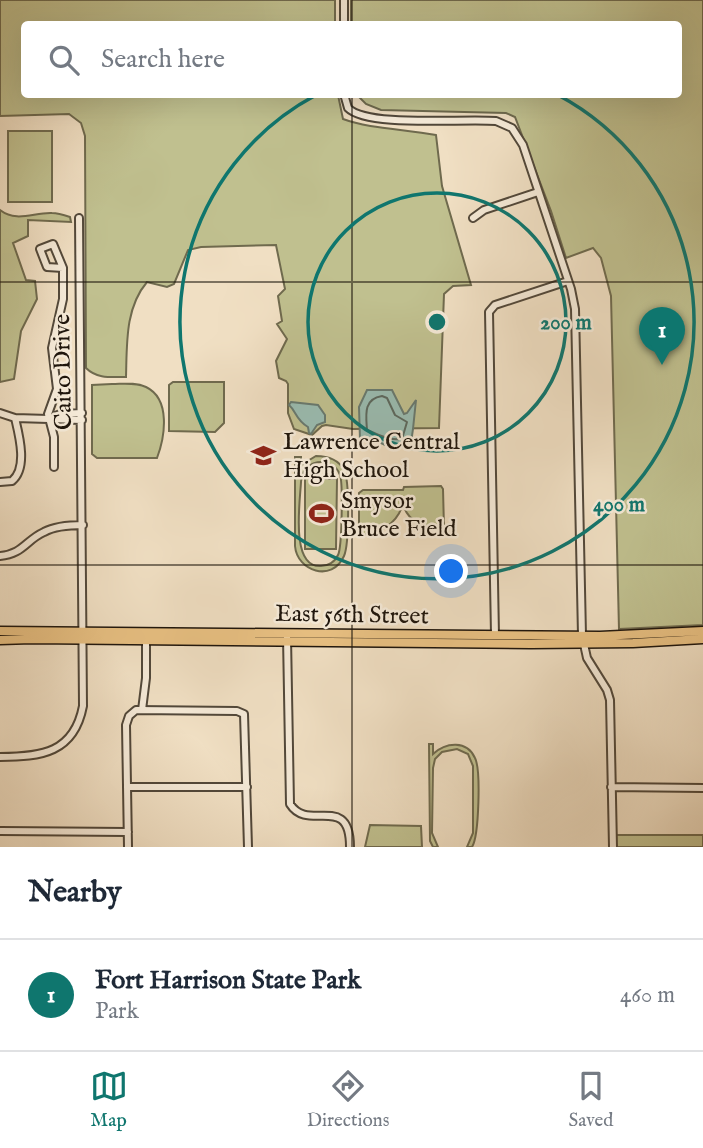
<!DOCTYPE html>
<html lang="en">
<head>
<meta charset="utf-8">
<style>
  body { margin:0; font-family:"IM FELL English",serif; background:#f6f6f7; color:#1f2937 }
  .you { position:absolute; left:452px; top:572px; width:24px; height:24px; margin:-18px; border:5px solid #fff; border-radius:50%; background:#1a73e8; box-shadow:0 0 0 10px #1a73e833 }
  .badge { display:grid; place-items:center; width:46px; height:46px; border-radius:50%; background:#0f766e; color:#fff; font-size:23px; font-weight:700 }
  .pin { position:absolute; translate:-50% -58px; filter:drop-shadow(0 2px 4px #0008) }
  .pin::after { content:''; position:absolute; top:37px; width:24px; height:21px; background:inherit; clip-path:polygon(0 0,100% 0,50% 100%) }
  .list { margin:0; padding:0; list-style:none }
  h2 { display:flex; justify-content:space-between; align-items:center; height:91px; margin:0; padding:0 28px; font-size:30px }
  h2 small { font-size:23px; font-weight:400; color:#747a83 }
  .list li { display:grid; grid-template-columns:46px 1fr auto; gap:21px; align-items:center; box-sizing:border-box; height:112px; padding:0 28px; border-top:2px solid #e0e1e3 }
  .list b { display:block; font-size:26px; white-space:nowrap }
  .list p { margin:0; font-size:23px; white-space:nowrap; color:#747a83 }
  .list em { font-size:23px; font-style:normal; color:#747a83 }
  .icon { flex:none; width:38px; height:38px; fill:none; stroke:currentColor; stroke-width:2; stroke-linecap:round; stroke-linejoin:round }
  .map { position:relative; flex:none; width:703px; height:847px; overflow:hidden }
  .search { position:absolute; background:#fff; box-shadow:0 7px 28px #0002; left:21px; right:21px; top:21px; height:77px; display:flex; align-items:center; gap:18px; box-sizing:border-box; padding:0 24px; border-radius:7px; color:#747a83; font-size:26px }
  .sheet { height:203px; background:#fff }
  nav { display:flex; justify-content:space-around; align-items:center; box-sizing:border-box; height:98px; border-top:2px solid #e0e1e3; background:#fff; font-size:19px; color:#747a83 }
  nav a { display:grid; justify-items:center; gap:4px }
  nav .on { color:#0f766e }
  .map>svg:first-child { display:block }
  .green { fill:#c0c08f; stroke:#6f6a4e; stroke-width:2; fill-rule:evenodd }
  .water { fill:#9abdb2; stroke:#687a70; stroke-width:2 }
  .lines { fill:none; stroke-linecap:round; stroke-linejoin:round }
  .shore { stroke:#5c695f; stroke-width:2 }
  .minor-casing { stroke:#52483a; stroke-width:10 }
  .major-casing { stroke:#1e150c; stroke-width:11 }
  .minor { stroke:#f5ead8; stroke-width:6 }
  .major { stroke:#e8c082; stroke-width:8 }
  .grid { fill:none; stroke:#1e150c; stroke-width:2; stroke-opacity:0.55 }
  .ring { fill:none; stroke:#0f766e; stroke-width:3.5 }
  .labels { text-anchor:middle; stroke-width:5; stroke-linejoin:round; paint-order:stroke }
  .street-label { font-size:24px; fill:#1e150c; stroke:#f5ead8 }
  .poi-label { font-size:24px; fill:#1e150c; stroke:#f5ead8; text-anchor:start }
  .centre { fill:#0f766e; stroke:#f5ead8; stroke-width:3.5 }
  .ring-label { font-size:21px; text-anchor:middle; font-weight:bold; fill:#0f766e; stroke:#f5ead8; stroke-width:5; stroke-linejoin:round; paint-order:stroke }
</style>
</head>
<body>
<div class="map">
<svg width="703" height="847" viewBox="0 0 703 847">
  <rect width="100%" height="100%" fill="#f0dfc3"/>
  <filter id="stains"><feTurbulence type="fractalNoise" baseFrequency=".00286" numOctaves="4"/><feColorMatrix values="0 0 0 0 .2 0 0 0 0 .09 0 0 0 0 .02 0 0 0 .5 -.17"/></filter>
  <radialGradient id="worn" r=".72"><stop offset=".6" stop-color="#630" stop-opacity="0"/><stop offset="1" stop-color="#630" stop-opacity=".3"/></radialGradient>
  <!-- green -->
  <path class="green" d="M 0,0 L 335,0 L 335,24 L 24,24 L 24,94 L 338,95 L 343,119 C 370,129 406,129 436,135 L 442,186 L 471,285 L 453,286 L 444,294 L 439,428 L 353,429 L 326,425 L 322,426 L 312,435 L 294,429 L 288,413 L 288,384 L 286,381 L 279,378 L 276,361 L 287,339 L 277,324 L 282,321 L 278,296 L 285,289 L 276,245 L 201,247 L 188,250 L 174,284 L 167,287 L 147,282 C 125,308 127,344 126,377 C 111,377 97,379 86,368 L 85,136 L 81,123 L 69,114 L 0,116 Z
    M 351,0 L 703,0 L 703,625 L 619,629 L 611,296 L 601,258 L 593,248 L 566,258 L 551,211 L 515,117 L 506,113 L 381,110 L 366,104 L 357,95 L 678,94 L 678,24 L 351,24 Z
    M 8,131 L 52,131 L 52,202 L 8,202 Z
    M 0,210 C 17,223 34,212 52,213 C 58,213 64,215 70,217 L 71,222 L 28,220 L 28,236 L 13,243 L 26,280 L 35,281 L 37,299 L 21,331 L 14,379 L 0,382 Z
    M 173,382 L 224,382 L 224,423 L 215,432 L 169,431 L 169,385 Z
    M 112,384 C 123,384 135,382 146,387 C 171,399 165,437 157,458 L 97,458 L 92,454 L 92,385 Z
    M 316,456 C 328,456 338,459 344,470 C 350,481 349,545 344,556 C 332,583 297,571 295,546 L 295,457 L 301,457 L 301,465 ZM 324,462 C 332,464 337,467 340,475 C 343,483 342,548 338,555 C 335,562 328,566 321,566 C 290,568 300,502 301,482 C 302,468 311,461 324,462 Z
    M 305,478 L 337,479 L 336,549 L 305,549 Z
    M 441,486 L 443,489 L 444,528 C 425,528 408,523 403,504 C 397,524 379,535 359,535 L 359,493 L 363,490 L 403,490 L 404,487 Z
    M 429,744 L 433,744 L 433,754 C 446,742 467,740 475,758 C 481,770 479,836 472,847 L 467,847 L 473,833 L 473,766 L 468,754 L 457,749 L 442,752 L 435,759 L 433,768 L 432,833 L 438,847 L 433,847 L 430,841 Z
    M 370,825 L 421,826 L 422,847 L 365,847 Z
    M 616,835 L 703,835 L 703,847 L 616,847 Z"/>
  <!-- water -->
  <path class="water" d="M 367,390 L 392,390 L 404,414 L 407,413 L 416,400 L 413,429 L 411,443 L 407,446 L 389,447 L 373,439 L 360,440 L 359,407 Z
    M 291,402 L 318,405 L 325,415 L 325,422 L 317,425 L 311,434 L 309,433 L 308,427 C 295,419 297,412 289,405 Z"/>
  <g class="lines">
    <!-- shore -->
    <path class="shore" d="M 382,396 L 387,398 L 395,415 L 407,422 L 402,439 C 389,441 378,434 367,430 C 366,415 363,399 382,396 Z"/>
    <defs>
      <path id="minor" d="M 344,0 L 344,24
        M 344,94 L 348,108 C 368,128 464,118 496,121 L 512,128 L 523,145 L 571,289 L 575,309 L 582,635 L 587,658 L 607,690 L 610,700 L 613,847
        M 473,218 L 484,210 L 538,192
        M 53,244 L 63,268 L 47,267 L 40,249 Z
        M 0,413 L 15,418 L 82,420
        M 53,417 L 60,414 L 82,413
        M 54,467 L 54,437 L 48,414 L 57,389 L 52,348 L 63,299 L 63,268
        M 0,482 L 12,481 C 28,468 19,435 15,418
        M 0,556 C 23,554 26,540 44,532 C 55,526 71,525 83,525
        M 495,635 L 489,312 L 495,305 L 568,281
        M 287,637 L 290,804 C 308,833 350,792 350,847
        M 142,710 L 146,678 L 146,639
        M 0,757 C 41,757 74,753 83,706 L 79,218
        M 127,787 L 247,787
        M 611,787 L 703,788
        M 0,831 L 128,832
        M 128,847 L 126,725 L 129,716 L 136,710 L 237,711 L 244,714 L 248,847"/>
      <path id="major" d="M 0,631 L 600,636 L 703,631
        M 0,640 L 32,639 L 531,644 L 633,643 L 703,639"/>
    </defs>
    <!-- minor casing -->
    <use href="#minor" class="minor-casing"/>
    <!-- major casing -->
    <use href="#major" class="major-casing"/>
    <!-- minor -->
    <use href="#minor" class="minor"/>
    <!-- major -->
    <use href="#major" class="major"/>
  </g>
  <!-- grid -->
  <path class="grid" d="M 352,0 L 352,24M 352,94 L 352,847M 0,282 L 703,282M 0,565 L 703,565"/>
  <!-- distance rings -->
  <g class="ring">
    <circle cx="437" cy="322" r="129"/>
    <path d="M558 95A257 257 0 1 1 316 95"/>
  </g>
  <!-- icons -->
  <defs>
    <symbol id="school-bare" viewBox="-9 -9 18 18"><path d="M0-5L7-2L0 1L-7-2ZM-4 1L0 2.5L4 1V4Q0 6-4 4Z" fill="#8f2418" stroke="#f5ead8" stroke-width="2.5" paint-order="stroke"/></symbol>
    <symbol id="stadium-bare" viewBox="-9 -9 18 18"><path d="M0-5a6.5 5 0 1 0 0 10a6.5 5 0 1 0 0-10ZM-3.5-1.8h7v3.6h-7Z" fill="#8f2418" stroke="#f5ead8" stroke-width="2.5" paint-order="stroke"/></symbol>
  </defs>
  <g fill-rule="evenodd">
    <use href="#school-bare" x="246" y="438" width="35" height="35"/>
    <use href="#stadium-bare" x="304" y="496" width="35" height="35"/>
  </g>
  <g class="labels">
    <!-- street labels -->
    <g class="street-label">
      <text transform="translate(62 372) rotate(-91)" y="8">Caito Drive</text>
      <text transform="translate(352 614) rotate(1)" y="8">East 56th Street</text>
    </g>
    <!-- poi labels -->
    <g class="poi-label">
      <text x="283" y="449">Lawrence Central<tspan x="283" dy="28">High School</tspan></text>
      <text x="341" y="508">Smysor<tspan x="341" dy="28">Bruce Field</tspan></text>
    </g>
  </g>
  <circle cx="437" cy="322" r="10" class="centre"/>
  <g class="ring-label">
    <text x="566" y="329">200 m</text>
    <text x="619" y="511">400 m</text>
  </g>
  <rect width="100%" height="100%" filter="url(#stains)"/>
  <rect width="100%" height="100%" fill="url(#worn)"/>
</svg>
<div class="you"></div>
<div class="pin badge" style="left:662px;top:365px">1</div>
<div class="search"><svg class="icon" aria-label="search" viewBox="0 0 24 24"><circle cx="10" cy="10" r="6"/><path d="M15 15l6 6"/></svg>Search here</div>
</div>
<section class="sheet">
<h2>Nearby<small></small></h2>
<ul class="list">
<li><span class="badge">1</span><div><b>Fort Harrison State Park</b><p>Park</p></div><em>460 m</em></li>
</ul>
</section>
<nav>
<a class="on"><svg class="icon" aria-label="map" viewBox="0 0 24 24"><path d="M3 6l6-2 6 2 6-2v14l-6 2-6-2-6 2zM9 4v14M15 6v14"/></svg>Map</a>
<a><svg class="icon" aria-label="directions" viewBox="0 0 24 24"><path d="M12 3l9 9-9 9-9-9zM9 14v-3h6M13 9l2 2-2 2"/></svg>Directions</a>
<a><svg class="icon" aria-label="saved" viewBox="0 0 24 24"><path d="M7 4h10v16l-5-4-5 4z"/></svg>Saved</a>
</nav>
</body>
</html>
